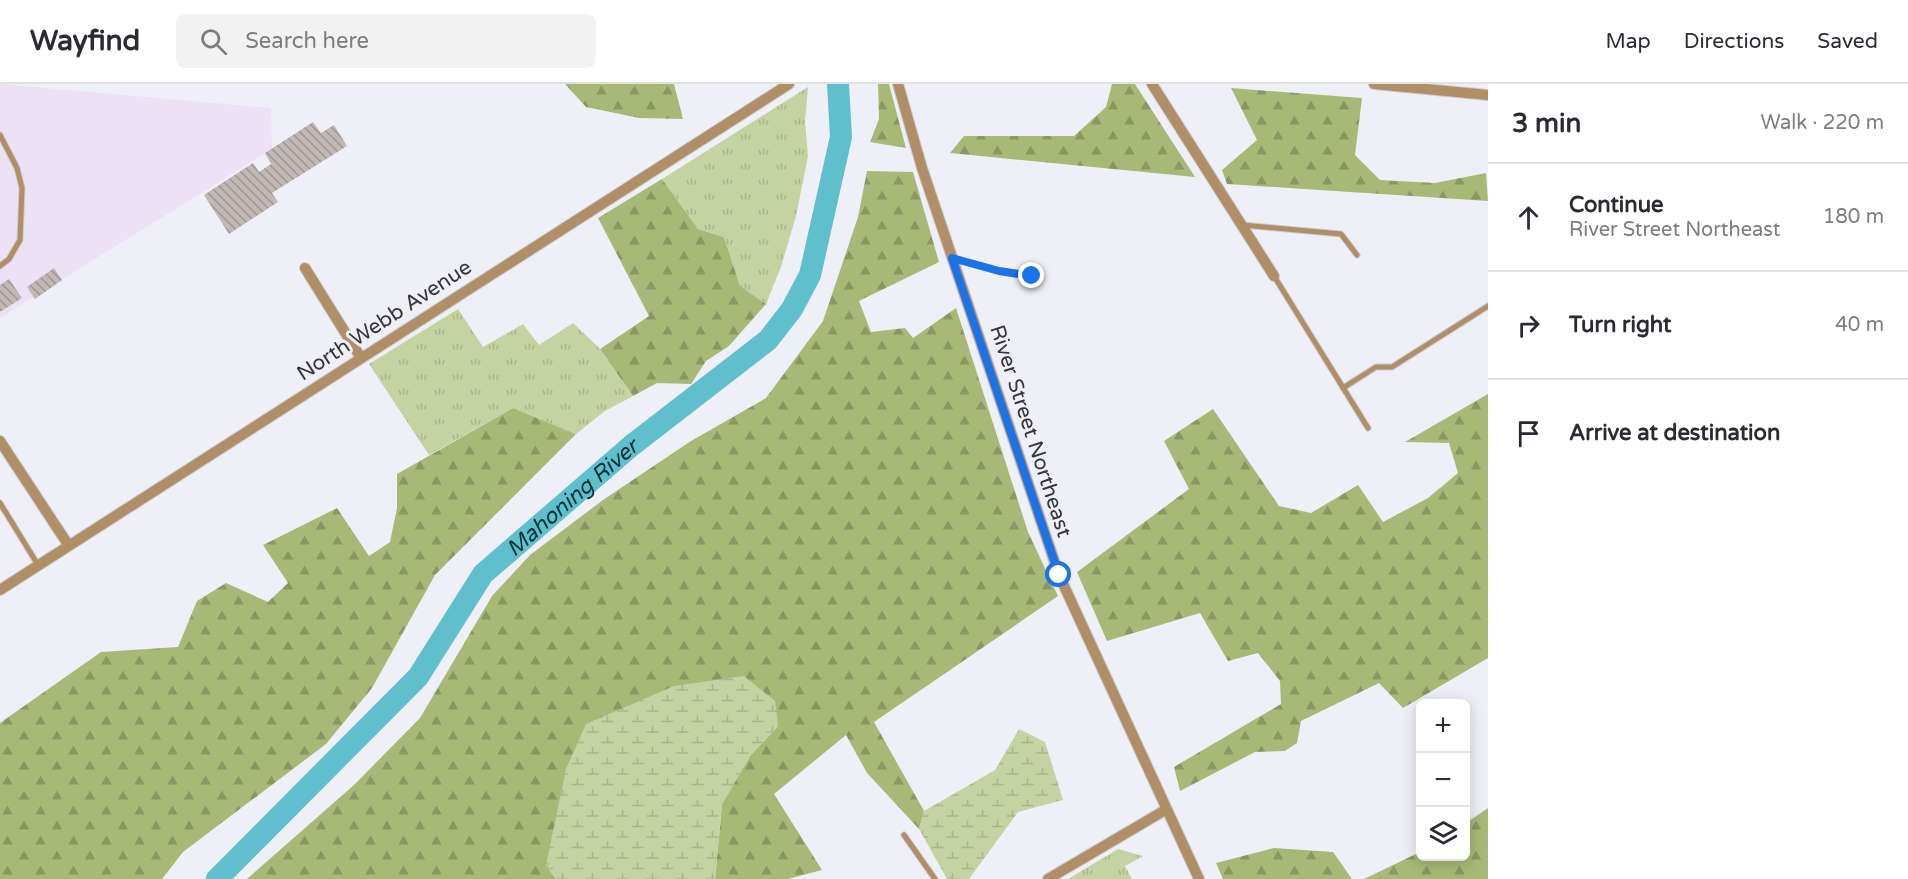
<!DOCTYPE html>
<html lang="en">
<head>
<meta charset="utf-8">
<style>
  body { margin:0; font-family:"Varela Round",sans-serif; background:#f2f2f3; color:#2b2b33 }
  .controls { position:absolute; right:18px; bottom:18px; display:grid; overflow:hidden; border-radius:9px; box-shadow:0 3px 15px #0003 }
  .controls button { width:54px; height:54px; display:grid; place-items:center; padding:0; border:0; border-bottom:2px solid #e1e1e2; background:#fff; color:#2b2b33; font:30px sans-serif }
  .stop { position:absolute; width:18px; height:18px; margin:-14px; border:4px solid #1a73e8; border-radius:50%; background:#fff }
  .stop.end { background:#1a73e8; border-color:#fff; box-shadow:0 2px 6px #0008 }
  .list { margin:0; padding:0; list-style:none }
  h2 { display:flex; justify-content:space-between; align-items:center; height:78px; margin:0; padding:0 24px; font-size:26px }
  h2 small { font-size:20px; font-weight:400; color:#7c7c81 }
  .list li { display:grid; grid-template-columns:39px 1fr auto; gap:18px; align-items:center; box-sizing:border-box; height:108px; padding:0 24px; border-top:2px solid #e1e1e2 }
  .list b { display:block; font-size:22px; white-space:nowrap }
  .list p { margin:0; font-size:20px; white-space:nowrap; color:#7c7c81 }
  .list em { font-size:20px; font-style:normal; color:#7c7c81 }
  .icon { flex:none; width:33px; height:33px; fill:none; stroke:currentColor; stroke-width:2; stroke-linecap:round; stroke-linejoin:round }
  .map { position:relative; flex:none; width:1488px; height:795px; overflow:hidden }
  header { display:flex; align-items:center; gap:36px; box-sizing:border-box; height:84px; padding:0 30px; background:#fff; border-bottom:2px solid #e1e1e2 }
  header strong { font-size:28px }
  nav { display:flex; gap:33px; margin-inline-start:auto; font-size:21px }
  .search { width:420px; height:54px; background:#f2f2f3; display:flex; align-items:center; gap:15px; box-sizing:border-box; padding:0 21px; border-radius:9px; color:#7c7c81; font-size:22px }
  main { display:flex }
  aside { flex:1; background:#fff }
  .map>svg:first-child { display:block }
  .industrial { fill:#ede1f5 }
  .grass { fill:url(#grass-tufts) }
  .forest { fill:url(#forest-firs) }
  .wetland { fill:url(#wetland-marsh) }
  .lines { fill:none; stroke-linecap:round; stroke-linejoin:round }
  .river { stroke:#60bfcc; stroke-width:22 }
  .building { fill:url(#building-back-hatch) }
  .lane-casing { stroke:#cacad1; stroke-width:7 }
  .street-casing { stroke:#cacad1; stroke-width:12 }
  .lane { stroke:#b08e66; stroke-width:5 }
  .street { stroke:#b08e66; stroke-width:10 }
  .route { stroke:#1a73e8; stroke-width:8 }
  .labels { text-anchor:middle; stroke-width:6; stroke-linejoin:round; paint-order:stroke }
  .street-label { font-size:21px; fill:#363639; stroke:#efeff7 }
  .water-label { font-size:22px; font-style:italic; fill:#003036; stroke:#efeff7 }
</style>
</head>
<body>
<header>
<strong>Wayfind</strong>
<div class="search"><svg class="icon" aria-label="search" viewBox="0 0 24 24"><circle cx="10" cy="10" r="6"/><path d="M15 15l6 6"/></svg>Search here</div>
<nav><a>Map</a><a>Directions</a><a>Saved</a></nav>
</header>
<main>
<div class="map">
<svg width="1488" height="795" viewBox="0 0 1488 795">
  <defs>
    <pattern id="grass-tufts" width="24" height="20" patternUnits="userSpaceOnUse" patternTransform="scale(1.5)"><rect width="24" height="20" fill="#c4d3a1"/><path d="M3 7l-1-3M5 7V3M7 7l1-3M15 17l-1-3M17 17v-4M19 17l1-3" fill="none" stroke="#a9b68b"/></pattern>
    <pattern id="forest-firs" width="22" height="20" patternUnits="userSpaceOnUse" patternTransform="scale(1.5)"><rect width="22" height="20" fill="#a8b977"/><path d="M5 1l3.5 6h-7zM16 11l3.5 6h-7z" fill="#8a9763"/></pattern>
    <pattern id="wetland-marsh" width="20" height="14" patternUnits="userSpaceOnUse" patternTransform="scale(1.5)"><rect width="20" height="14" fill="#c4d3a1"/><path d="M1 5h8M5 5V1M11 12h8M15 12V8" fill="none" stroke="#a9b68b"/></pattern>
    <pattern id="building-back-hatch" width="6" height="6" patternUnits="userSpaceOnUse" patternTransform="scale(1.5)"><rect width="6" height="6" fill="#c1b8b5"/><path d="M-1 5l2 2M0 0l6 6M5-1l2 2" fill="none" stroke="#9e9694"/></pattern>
  </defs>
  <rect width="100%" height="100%" fill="#efeff7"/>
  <!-- industrial -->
  <path class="industrial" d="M 0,0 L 271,24 L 272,65 L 0,234 Z"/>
  <!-- grass -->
  <path class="grass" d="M 808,3 L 805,37 L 808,72 L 796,132 L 781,183 L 766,220 L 740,202 L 724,153 L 698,145 L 662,95 Z
    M 458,225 L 483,263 L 523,240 L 539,261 L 573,239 L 600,265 L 633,312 L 605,327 L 576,350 L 513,324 L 429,371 L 369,280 Z
    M 1118,765 L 1143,772 L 1125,782 L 1132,795 L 1068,795 Z"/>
  <!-- forest -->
  <path class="forest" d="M 565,0 L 674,0 L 683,35 L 639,34 L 586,23 Z
    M 878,0 L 889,0 L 906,64 L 870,58 L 879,35 Z
    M 1112,0 L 1135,0 L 1195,93 L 950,69 L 964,52 L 1074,52 L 1106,23 Z
    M 1231,4 L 1362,14 L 1355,71 L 1380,96 L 1435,99 L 1486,89 L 1488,117 L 1227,100 L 1222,86 L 1257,56 Z
    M 867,87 L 913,88 L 939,178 L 859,217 L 871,248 L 905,244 L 913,254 L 956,224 L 1028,448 L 1058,512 L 874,638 L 924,727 L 919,745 L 867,689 L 846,651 L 774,710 L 822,786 L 788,795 L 715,795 L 722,720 L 750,672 L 778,642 L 546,781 L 556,795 L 247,795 L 354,701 L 420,634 L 492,512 L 530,471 L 603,416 L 691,357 L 766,314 L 823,237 L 858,133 Z
    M 662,95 L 698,145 L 724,153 L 740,202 L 766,220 L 729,262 L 706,277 L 691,300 L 657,299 L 633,312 L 600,265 L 649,232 L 598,134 Z
    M 1488,310 L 1488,574 L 1403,624 L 1379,599 L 1301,637 L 1297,659 L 1285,667 L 1255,668 L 1180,707 L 1174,683 L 1281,620 L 1280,597 L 1258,569 L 1228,577 L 1200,529 L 1107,557 L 1077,488 L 1189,405 L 1164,357 L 1213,325 L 1279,422 L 1311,429 L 1358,401 L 1383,438 L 1428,414 L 1458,389 L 1449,359 L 1405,358 Z
    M 513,324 L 576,350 L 435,491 L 372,604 L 326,660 L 183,768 L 162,795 L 0,795 L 0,639 L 101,568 L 178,563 L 197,517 L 226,499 L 268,518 L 288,499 L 263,461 L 337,424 L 369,472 L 390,458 L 397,424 L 397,390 Z
    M 1488,724 L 1488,795 L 1364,795 L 1420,768 L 1420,772 L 1466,772 L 1466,739 Z
    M 1274,764 L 1333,768 L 1352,795 L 1223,795 L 1216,779 Z"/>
  <!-- wetland -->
  <path class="wetland" d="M 744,592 L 775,617 L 778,642 L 750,672 L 722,720 L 715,795 L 556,795 L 546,781 L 566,685 L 586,640 L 674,602 Z
    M 1019,645 L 1045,658 L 1063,716 L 1018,728 L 969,795 L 947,795 L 919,745 L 924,727 L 995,686 Z"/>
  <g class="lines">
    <!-- river -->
    <path class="river" id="s1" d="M 217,795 L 418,593 L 483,490 L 631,362 L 768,256 L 792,225 L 810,191 L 841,53 L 838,0"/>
  </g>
  <!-- building -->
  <path class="building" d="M 313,38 L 321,49 L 334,41 L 347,62 L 272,109 L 278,118 L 229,150 L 204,111 L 253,79 L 259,88 L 271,80 L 265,69 Z
    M 54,184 L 62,196 L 35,215 L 27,203 Z
    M 9,195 L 22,214 L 0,228 L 0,201 Z"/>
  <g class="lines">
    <defs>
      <path id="lane" d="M 0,51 L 17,84 L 22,104 L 20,156 L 9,175 L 0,182
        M 1243,141 L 1341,150 L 1357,171
        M 953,174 L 999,187 L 1032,192
        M 1274,192 L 1368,344
        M 1343,304 L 1376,283 L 1392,283 L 1488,222
        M 0,419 L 38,481
        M 904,751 L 935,795"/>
      <path id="street" d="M 898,0 L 922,84 L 1059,491 L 1199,795
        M 1152,0 L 1274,192
        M 1374,0 L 1488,11
        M 305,184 L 361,274
        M 0,357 L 69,462
        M 0,506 L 789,0
        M 1048,795 L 1167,725"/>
    </defs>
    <!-- lane casing -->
    <use href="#lane" class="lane-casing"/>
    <!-- street casing -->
    <use href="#street" class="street-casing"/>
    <!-- lane -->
    <use href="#lane" class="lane"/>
    <!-- street -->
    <use href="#street" class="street"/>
  </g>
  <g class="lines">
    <!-- route -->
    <path class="route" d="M 1032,192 L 999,187 L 952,174 L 1059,491"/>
  </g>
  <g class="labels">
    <!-- street labels -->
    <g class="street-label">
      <text transform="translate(384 236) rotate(-33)" y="7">North Webb Avenue</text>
      <text transform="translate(1031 347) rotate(72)" y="7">River Street Northeast</text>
    </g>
    <!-- water labels -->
    <g class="water-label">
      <text dy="8" stroke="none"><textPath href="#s1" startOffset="524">Mahoning River</textPath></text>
    </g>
  </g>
</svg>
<div class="controls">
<button>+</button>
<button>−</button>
<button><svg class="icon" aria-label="layers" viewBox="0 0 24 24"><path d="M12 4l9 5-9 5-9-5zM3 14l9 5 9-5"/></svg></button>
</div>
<div class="stop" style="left:1059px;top:491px"></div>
<div class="stop end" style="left:1032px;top:192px"></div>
</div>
<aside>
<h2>3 min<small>Walk · 220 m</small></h2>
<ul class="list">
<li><svg class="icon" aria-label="ahead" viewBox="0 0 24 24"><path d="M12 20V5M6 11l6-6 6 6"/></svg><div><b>Continue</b><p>River Street Northeast</p></div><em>180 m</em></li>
<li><svg class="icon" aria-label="right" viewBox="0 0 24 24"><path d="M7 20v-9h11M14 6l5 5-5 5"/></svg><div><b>Turn right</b></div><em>40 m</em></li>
<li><svg class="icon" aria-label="arrive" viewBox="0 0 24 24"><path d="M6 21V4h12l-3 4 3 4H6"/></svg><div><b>Arrive at destination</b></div></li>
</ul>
</aside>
</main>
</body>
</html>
